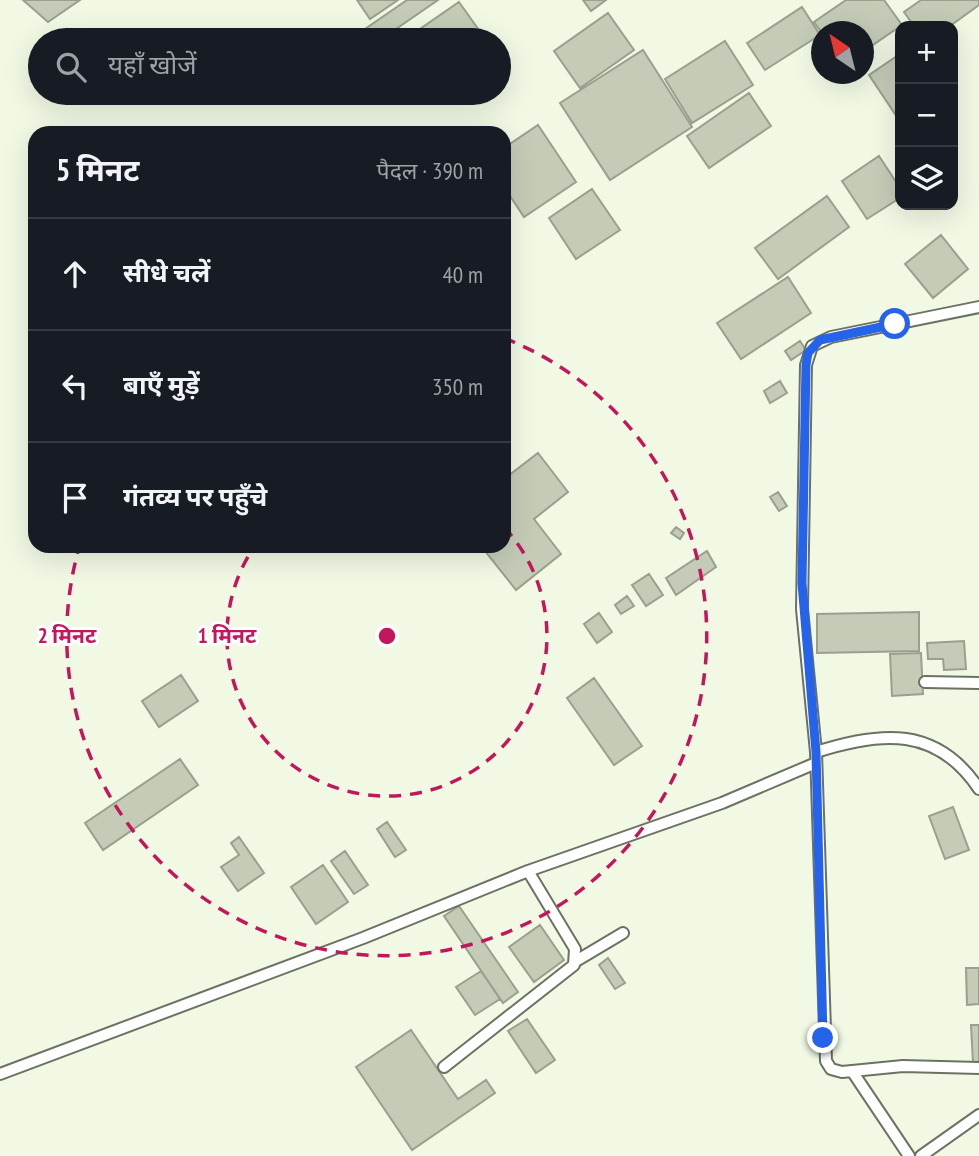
<!DOCTYPE html>
<html lang="hi">
<head>
<meta charset="utf-8">
<style>
  body { margin:0; font-family:"PT Sans Narrow","Noto Sans Devanagari",sans-serif; background:#20242c; color:#f1f3f6 }
  .controls { position:absolute; right:21px; top:21px; display:grid; overflow:hidden; border-radius:14px; box-shadow:0 7px 28px #0002 }
  .controls button { width:63px; height:63px; display:grid; place-items:center; padding:0; border:0; border-bottom:2px solid #363941; background:#171b24; color:#f1f3f6; font:35px sans-serif }
  .compass { position:absolute; left:811px; top:21px; width:63px; height:63px; border-radius:50%; background:#171b24; box-shadow:0 7px 28px #0002; rotate:325deg }
  .stop { position:absolute; width:21px; height:21px; margin:-16px; border:5px solid #2563eb; border-radius:50%; background:#fff }
  .stop.end { background:#2563eb; border-color:#fff; box-shadow:0 2px 7px #0008 }
  .list { margin:0; padding:0; list-style:none }
  h2 { display:flex; justify-content:space-between; align-items:center; height:91px; margin:0; padding:0 28px; font-size:30px }
  h2 small { font-size:23px; font-weight:400; color:#9ea1a6 }
  .list li { display:grid; grid-template-columns:46px 1fr auto; gap:21px; align-items:center; box-sizing:border-box; height:112px; padding:0 28px; border-top:2px solid #363941 }
  .list b { display:block; font-size:26px; white-space:nowrap }
  .list em { font-size:23px; font-style:normal; color:#9ea1a6 }
  .icon { flex:none; width:38px; height:38px; fill:none; stroke:currentColor; stroke-width:2; stroke-linecap:round; stroke-linejoin:round }
  .map { position:relative; flex:none; width:979px; height:1156px; overflow:hidden }
  .search { position:absolute; background:#171b24; box-shadow:0 7px 28px #0002; left:28px; top:28px; width:483px; height:77px; display:flex; align-items:center; gap:18px; box-sizing:border-box; padding:0 24px; border-radius:38px; color:#9ea1a6; font-size:26px }
  .panel { position:absolute; background:#171b24; box-shadow:0 7px 28px #0002; left:28px; top:126px; width:483px; height:427px; border-radius:21px }
  .map>svg:first-child { display:block }
  .building { fill:#c4cbb7; stroke:#99a08d; stroke-width:2 }
  .lines { fill:none; stroke-linecap:round; stroke-linejoin:round }
  .street-casing { stroke:#6c7261; stroke-width:14 }
  .street { stroke:#fff; stroke-width:10 }
  .route { stroke:#2563eb; stroke-width:9 }
  .ring { fill:none; stroke:#c2185b; stroke-width:3.5; stroke-dasharray:12 9 }
  .centre { fill:#c2185b; stroke:#fff; stroke-width:3.5 }
  .ring-label { font-size:21px; text-anchor:middle; font-weight:bold; fill:#c2185b; stroke:#fff; stroke-width:6; stroke-linejoin:round; paint-order:stroke }
</style>
</head>
<body>
<div class="map">
<svg width="979" height="1156" viewBox="0 0 979 1156">
  <rect width="100%" height="100%" fill="#f1f9e5"/>
  <!-- building -->
  <path class="building" d="M 23,0 L 80,0 L 48,22 Z
    M 357,0 L 398,0 L 370,19 Z
    M 407,0 L 438,0 L 380,40 L 349,40 Z
    M 583,0 L 606,0 L 591,11 Z
    M 846,0 L 884,0 L 902,25 L 864,51 L 864,32 L 822,33 L 814,22 Z
    M 921,0 L 979,0 L 979,5 L 950,26 L 914,26 L 904,12 Z
    M 459,2 L 486,40 L 404,40 Z
    M 802,7 L 820,35 L 765,70 L 747,43 Z
    M 608,13 L 634,50 L 580,88 L 554,51 Z
    M 725,41 L 753,85 L 692,123 L 665,79 Z
    M 643,50 L 692,127 L 610,180 L 560,103 Z
    M 900,54 L 900,110 L 895,114 L 869,75 Z
    M 749,93 L 771,126 L 709,168 L 687,136 Z
    M 538,125 L 576,182 L 524,217 L 504,187 L 504,148 Z
    M 879,156 L 900,188 L 900,198 L 867,219 L 842,181 Z
    M 592,189 L 620,230 L 576,259 L 549,218 Z
    M 827,196 L 849,227 L 778,279 L 755,248 Z
    M 941,235 L 968,269 L 933,298 L 905,264 Z
    M 788,277 L 811,313 L 741,359 L 717,323 Z
    M 800,341 L 806,350 L 791,360 L 785,351 Z
    M 780,381 L 787,393 L 770,403 L 764,391 Z
    M 538,453 L 568,492 L 534,519 L 561,554 L 516,590 L 481,546 L 504,546 L 504,479 Z
    M 778,492 L 787,506 L 779,511 L 770,497 Z
    M 676,527 L 684,533 L 680,539 L 671,533 Z
    M 707,551 L 716,567 L 676,595 L 666,578 Z
    M 649,574 L 663,595 L 646,606 L 632,585 Z
    M 627,596 L 634,606 L 621,614 L 615,605 Z
    M 919,612 L 919,651 L 817,653 L 817,614 Z
    M 599,613 L 612,632 L 597,643 L 584,624 Z
    M 964,641 L 966,669 L 944,670 L 943,659 L 928,659 L 927,643 Z
    M 921,653 L 923,694 L 892,696 L 890,654 Z
    M 181,675 L 198,701 L 159,727 L 142,701 Z
    M 594,678 L 642,746 L 614,765 L 567,698 Z
    M 180,759 L 198,785 L 103,850 L 85,823 Z
    M 953,807 L 969,850 L 945,859 L 929,816 Z
    M 387,822 L 406,850 L 395,857 L 377,829 Z
    M 239,837 L 264,873 L 238,891 L 221,867 L 239,855 L 231,843 Z
    M 345,851 L 368,885 L 354,894 L 331,861 Z
    M 323,865 L 348,902 L 316,924 L 291,887 Z
    M 459,906 L 518,992 L 503,1003 L 444,916 Z
    M 540,925 L 564,960 L 534,982 L 509,947 Z
    M 608,958 L 625,983 L 615,989 L 599,965 Z
    M 966,968 L 979,968 L 979,1004 L 967,1005 Z
    M 481,971 L 500,999 L 475,1015 L 456,987 Z
    M 527,1019 L 555,1060 L 536,1073 L 508,1031 Z
    M 971,1025 L 979,1025 L 979,1062 L 973,1063 Z
    M 411,1030 L 458,1099 L 486,1080 L 495,1093 L 412,1150 L 356,1067 Z"/>
  <g class="lines">
    <defs>
      <path id="street" d="M 979,307 L 831,337 L 812,346 L 806,365 L 802,609 L 816,752 L 826,1061 L 831,1069 L 842,1072 L 903,1066 L 979,1068
        M 925,682 L 979,683
        M 816,752 C 881,731 937,726 979,789
        M 576,961 L 623,933
        M 444,1067 L 574,965 L 575,949 L 528,871
        M 852,1071 L 909,1156
        M 0,1074 L 363,938 L 528,871 L 722,803 L 816,763
        M 921,1156 L 979,1115"/>
    </defs>
    <!-- street casing -->
    <use href="#street" class="street-casing"/>
    <!-- street -->
    <use href="#street" class="street"/>
  </g>
  <g class="lines">
    <!-- route -->
    <path class="route" d="M 823,1038 L 816,752 L 802,583 L 806,365 L 808,353 L 820,340 L 895,324"/>
  </g>
  <!-- distance rings -->
  <g class="ring">
    <path d="M504 527A160 160 0 1 1 254 547"/>
    <path d="M504 338A320 320 0 1 1 79 548"/>
  </g>
  <circle cx="387" cy="636" r="10" class="centre"/>
  <g class="ring-label">
    <text x="67" y="643">2 मिनट</text>
    <text x="227" y="643">1 मिनट</text>
  </g>
</svg>
<div class="controls">
<button>+</button>
<button>−</button>
<button><svg class="icon" aria-label="layers" viewBox="0 0 24 24"><path d="M12 4l9 5-9 5-9-5zM3 14l9 5 9-5"/></svg></button>
</div>
<svg class="compass" viewBox="-18 -18 36 36"><path d="M0-13l5 13h-10z" fill="#e53935"/><path d="M0 13l5-13h-10z" fill="#9ea1a6"/></svg>
<div class="stop" style="left:895px;top:324px"></div>
<div class="stop end" style="left:823px;top:1038px"></div>
<div class="search"><svg class="icon" aria-label="search" viewBox="0 0 24 24"><circle cx="10" cy="10" r="6"/><path d="M15 15l6 6"/></svg>यहाँ खोजें</div>
<section class="panel">
<h2>5 मिनट<small>पैदल · 390 m</small></h2>
<ul class="list">
<li><svg class="icon" aria-label="ahead" viewBox="0 0 24 24"><path d="M12 20V5M6 11l6-6 6 6"/></svg><div><b>सीधे चलें</b></div><em>40 m</em></li>
<li><svg class="icon" aria-label="left" viewBox="0 0 24 24"><path d="M17 20v-9H6M10 6l-5 5 5 5"/></svg><div><b>बाएँ मुड़ें</b></div><em>350 m</em></li>
<li><svg class="icon" aria-label="arrive" viewBox="0 0 24 24"><path d="M6 21V4h12l-3 4 3 4H6"/></svg><div><b>गंतव्य पर पहुँचे</b></div></li>
</ul>
</section>
</div>
</body>
</html>
